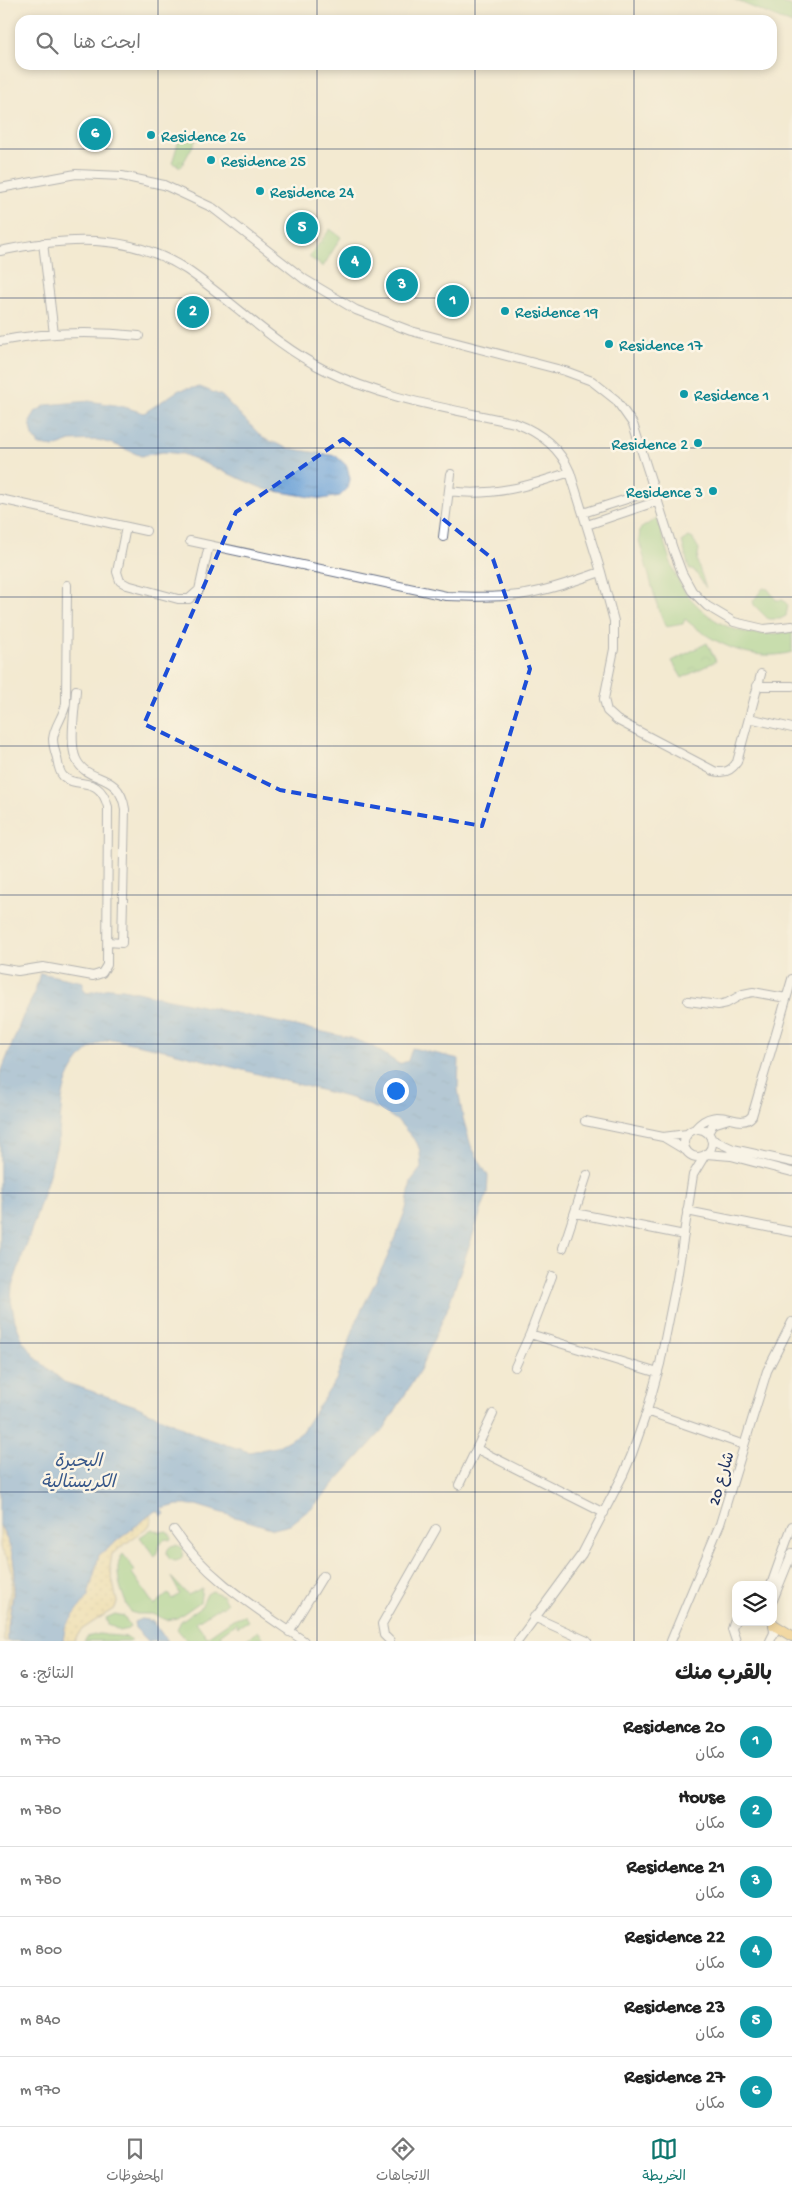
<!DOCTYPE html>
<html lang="ar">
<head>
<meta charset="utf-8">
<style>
  body { margin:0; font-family:"Gochi Hand","Playpen Sans Arabic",sans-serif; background:#f2f2f2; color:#222; direction:rtl }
  .controls { position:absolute; right:15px; bottom:15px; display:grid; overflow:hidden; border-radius:10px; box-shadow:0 2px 8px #0003 }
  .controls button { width:45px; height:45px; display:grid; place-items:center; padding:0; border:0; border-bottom:1px solid #e0e0e0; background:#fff; color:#222; font:25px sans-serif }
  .you { position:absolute; left:395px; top:1090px; width:18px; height:18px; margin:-12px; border:4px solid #fff; border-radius:50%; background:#1a73e8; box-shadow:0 0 0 8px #1a73e833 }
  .badge { display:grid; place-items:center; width:32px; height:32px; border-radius:50%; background:#0f766e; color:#fff; font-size:16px; font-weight:700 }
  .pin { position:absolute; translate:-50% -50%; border:2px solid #fff; box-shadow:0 1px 5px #0006 }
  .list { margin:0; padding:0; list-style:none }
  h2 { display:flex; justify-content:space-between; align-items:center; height:65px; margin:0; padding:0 20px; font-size:21px }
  h2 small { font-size:16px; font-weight:400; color:#767676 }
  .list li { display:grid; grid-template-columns:32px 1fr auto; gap:15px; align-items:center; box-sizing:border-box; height:70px; padding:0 20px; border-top:1px solid #e0e0e0 }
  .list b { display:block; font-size:19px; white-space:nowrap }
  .list p { margin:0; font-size:16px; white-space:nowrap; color:#767676 }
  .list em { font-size:16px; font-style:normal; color:#767676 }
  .icon { flex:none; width:28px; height:28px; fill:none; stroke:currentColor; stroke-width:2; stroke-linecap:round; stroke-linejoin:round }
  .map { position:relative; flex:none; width:792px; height:1641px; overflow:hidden; direction:ltr }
  .search { position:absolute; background:#fff; box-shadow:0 2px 8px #0003; left:15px; right:15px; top:15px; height:55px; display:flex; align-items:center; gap:12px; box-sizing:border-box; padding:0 18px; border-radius:15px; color:#767676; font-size:19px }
  .sheet { height:485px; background:#fff }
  nav { display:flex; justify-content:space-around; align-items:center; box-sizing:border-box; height:70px; border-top:1px solid #e0e0e0; background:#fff; font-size:14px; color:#767676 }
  nav a { display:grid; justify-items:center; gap:2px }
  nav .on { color:#0f766e }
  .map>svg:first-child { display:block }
  .green { fill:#94ce81; stroke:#587e70 }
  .sand { fill:url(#sand-dots); stroke:#84847e }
  .park { fill:url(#park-crowns); stroke:#587e70 }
  .water { fill:url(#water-ripples); stroke:#42689b; fill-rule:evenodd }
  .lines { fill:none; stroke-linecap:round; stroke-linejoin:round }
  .minor-casing { stroke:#677086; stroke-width:10 }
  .major-casing { stroke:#677086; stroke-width:12 }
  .minor { stroke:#fff; stroke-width:8 }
  .major { stroke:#f1c36a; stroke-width:10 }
  .marked { fill:none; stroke:#1d4ed8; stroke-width:4; stroke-dasharray:10 6; stroke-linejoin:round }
  .grid { fill:none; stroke:#1b2f5e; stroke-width:1; stroke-opacity:0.55 }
  .culture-dot { fill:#0f9aa8; stroke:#fcf5e5; stroke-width:2 }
  .labels { text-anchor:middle; stroke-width:5; stroke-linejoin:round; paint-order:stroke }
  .culture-label { font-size:16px; fill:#0d838f; stroke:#fcf5e5; text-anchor:start }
  .street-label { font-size:16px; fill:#1b2f5e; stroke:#fcf5e5 }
  .water-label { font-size:18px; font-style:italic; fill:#375789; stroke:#fcf5e5 }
</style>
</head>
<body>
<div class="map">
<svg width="792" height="1641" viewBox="0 0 792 1641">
  <defs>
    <pattern id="sand-dots" width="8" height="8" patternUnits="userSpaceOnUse" patternTransform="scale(1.25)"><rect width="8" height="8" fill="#eeda9e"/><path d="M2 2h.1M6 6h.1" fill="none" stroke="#ccbb8a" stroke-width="1.8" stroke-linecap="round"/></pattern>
    <pattern id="park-crowns" width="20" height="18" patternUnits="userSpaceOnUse" patternTransform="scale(1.25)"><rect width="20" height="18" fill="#94ce81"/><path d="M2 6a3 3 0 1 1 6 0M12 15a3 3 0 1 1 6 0" fill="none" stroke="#7fb172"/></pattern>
    <pattern id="water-ripples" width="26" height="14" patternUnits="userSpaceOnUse" patternTransform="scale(1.25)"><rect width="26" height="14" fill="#6aa1d8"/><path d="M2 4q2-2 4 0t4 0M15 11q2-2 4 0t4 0" fill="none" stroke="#5684b2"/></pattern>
  </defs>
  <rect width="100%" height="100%" fill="#fcf5e5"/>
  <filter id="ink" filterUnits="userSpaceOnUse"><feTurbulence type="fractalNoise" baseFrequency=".02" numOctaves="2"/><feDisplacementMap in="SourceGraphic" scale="10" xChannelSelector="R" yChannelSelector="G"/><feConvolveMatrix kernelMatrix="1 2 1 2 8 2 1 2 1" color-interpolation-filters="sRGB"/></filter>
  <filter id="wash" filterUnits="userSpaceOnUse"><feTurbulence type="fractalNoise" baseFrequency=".0096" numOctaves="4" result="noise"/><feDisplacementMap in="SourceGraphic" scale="20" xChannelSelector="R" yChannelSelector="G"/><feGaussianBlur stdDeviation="1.12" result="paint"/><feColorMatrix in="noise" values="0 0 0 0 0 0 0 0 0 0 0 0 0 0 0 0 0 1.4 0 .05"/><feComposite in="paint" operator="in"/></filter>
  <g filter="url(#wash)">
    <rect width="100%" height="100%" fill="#f3ead1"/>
    <!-- green -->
    <path class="green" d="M 735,0 C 755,0 773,0 792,6 L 792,24 Z
      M 657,518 C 664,540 672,575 686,593 C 715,629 748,640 792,631 L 792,652 C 754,663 713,644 685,619 L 683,624 L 666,627 L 658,608 L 639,540 L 640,529 Z
      M 689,537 L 693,539 L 699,549 L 697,561 L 706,588 L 694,570 L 689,569 L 682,541 Z
      M 763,588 L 768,589 L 776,600 L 783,600 L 788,605 L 786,616 L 780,619 L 768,619 L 754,605 L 753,601 Z
      M 152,1529 L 160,1532 L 167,1531 L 172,1537 L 170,1540 L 166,1539 L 161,1542 L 155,1557 L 140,1537 Z
      M167 1553a8 8 0 1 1 16 0a8 8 0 1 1-16 0Z
      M 123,1554 L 135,1570 L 132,1573 L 154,1605 L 168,1594 L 172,1599 L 180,1594 L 171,1577 L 188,1595 L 202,1588 L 200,1602 L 177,1618 L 167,1620 L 152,1614 L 137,1614 L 130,1612 C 123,1597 111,1568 123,1554 Z
      M 212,1591 L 222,1595 L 227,1604 L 222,1607 L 221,1606 L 196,1622 L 207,1637 L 233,1619 L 244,1615 L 248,1621 L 238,1627 L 236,1623 L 220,1635 L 224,1640 L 223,1641 L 187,1641 L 177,1629 L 181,1621 L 201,1607 L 207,1594 Z
      M 115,1614 L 124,1616 L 130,1626 L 128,1629 L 120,1631 L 108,1624 L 106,1618 Z
      M 258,1631 L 263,1637 L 261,1641 L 257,1638 L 254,1641 L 244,1641 Z
      M 99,1634 L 128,1637 L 131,1641 L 84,1641 L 87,1637 Z"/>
    <!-- sand -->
    <path class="sand" d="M 150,1515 L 152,1519 L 149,1526 L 112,1554 L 110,1567 L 117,1602 L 115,1608 L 81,1630 L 74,1641 L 63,1641 L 65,1627 L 94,1575 L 99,1555 Z
      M 0,1525 C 28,1572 6,1595 8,1641 L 4,1641 L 4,1623 L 13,1578 L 7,1558 L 0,1548 Z"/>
    <!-- park -->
    <path class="park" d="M 181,133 L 197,138 L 181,167 L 172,163 Z
      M 330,229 L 341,237 L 323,267 L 309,257 Z
      M 707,643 L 716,661 L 682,678 L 672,661 Z"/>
    <!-- water -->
    <path class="water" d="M 200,387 L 222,396 L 263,438 L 287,448 L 336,456 L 347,466 L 350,479 L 348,488 L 340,496 L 322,499 L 264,489 L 183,454 L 163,452 L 141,456 L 116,445 L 98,440 L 71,441 L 54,447 L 39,445 L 33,436 L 30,422 L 35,412 L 46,405 L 89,401 L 121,406 L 144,413 L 179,390 Z
      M 40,973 L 83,982 L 83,989 L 87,993 L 110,988 L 123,989 L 351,1038 L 372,1046 L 399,1064 L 408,1061 L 412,1048 L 459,1059 L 458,1089 L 463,1118 L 471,1146 L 488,1176 L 487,1194 L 447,1310 L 420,1370 L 384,1429 L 315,1505 L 290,1525 L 274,1529 L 196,1505 L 177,1505 L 162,1509 L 165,1514 L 162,1516 L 158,1511 L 155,1511 L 99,1555 L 88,1596 L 65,1627 L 63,1641 L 8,1641 C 6,1621 14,1602 15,1582 C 16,1562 10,1543 0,1525 L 0,1075 L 23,1016 L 34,995 ZM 112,1039 L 169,1051 L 351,1098 L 383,1111 L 399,1122 L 417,1143 L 420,1151 L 421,1168 L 411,1181 L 406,1209 L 387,1258 L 357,1319 L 336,1380 L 300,1434 L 276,1447 L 249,1452 L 200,1436 L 136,1406 L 64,1382 L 37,1359 L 23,1341 L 15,1321 L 11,1300 L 12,1287 C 28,1240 45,1193 57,1145 C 62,1124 59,1101 67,1081 C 75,1061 90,1043 112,1039 Z
      M 141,1619 L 153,1621 L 167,1641 L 148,1641 L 135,1628 L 134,1622 Z"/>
  </g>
  <g filter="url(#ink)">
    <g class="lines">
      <defs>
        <path id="minor" d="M 0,188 L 76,174 L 122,176 L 164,185 L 213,208 L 304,279 L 356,310 L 411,331 L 565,371 L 592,381 L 616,400 L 633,424 L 673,549 L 682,573 L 692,591 L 707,606 L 734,622 L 764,629 L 792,626
          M 43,243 L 54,334
          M 0,251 C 64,237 129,232 187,270 C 234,302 273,344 325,370 C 383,399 452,409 515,423 C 539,432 560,448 570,472 L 601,572 L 614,621 L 614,649 L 604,699 L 607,711 L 617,720 L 714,771 C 724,774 731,771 737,762 L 761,674
          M 0,341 C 46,332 92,331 139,336
          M 449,491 C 492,497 529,486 570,472
          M 0,499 L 146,531
          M 583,513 L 655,490
          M 587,525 L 658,501
          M 126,527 L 117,572 L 120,581 L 127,585 L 178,599 L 189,599 L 199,590 L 209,545
          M 443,537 L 451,474
          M 190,541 L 446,596 C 471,597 495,598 519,595 C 547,591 574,581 601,572
          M 757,686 L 792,686
          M 76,690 C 75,708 69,744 76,759 C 88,785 119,770 125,809 L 122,943 L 108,942
          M 749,718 L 792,728
          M 0,968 L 18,971 L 43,967 L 93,976 L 102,973 L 107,965 L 108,807 C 99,773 77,790 63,776 C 59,772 58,764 57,758 C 55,752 53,746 53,739 C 54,726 64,716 66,703 L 67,585
          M 688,1001 L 718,1005 L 727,1003 L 743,994 L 753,992 L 786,998
          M 585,1121 L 663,1137 L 687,1134
          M684 1143a14 14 0 1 1 28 0a14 14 0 1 1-28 0Z
          M 694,1130 C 717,1101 739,1132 752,1116 L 792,979
          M 708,1133 L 713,1124 L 729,1119
          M 665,1138 L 685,1150
          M 711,1139 L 733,1149 L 792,1162
          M 706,1154 L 731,1156 L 792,1172
          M 687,1211 L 792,1232
          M 575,1213 L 684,1235
          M 563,1248 L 587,1175
          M 530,1334 L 658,1373
          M 515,1367 L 530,1334 L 552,1276
          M 647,1411 L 744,1445
          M 477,1449 L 604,1513
          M 459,1485 L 493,1414
          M 174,1530 C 207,1579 256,1608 304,1641
          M 771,1585 L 792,1526
          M 773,1600 L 792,1553
          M 534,1617 L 587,1641
          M 736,1617 L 732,1629 L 736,1641
          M 289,1632 L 323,1576
          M 390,1641 L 384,1635 L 382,1624 L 436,1529
          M 518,1641 L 582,1554 L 623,1475 L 632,1454 L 647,1411 L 660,1364 L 677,1279 L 693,1175 L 705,1155
          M 671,1641 L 720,1524 L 767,1371 L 792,1322
          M 770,1641 L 774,1633 L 773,1622"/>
        <path id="major" d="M 774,1625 L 792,1636"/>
      </defs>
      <!-- minor casing -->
      <use href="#minor" class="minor-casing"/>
      <!-- major casing -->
      <use href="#major" class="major-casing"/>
      <!-- minor -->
      <use href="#minor" class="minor"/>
      <!-- major -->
      <use href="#major" class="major"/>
    </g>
  </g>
  <!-- marked area -->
  <path d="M0 0H792V1641H0ZM 343,439 L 493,559 L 530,669 L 482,826 L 280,790 L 144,724 L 236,512 Z" fill="#f3ead1" fill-opacity=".55" fill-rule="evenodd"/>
  <path class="marked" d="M 343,439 L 493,559 L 530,669 L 482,826 L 280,790 L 144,724 L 236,512 Z"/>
  <!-- grid -->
  <path class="grid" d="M 158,0 L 158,20M 317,0 L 317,20M 475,0 L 475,20M 634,0 L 634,20M 158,65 L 158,1641M 317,65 L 317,1641M 475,65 L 475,1641M 634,65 L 634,1641M 0,149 L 792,149M 0,298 L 792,298M 0,448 L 792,448M 0,597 L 792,597M 0,746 L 792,746M 0,895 L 792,895M 0,1044 L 792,1044M 0,1193 L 792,1193M 0,1343 L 792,1343M 0,1492 L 792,1492"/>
  <!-- markers -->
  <g class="culture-dot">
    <circle cx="151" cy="135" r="5"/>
    <circle cx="211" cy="160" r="5"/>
    <circle cx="260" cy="191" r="5"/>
    <circle cx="505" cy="311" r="5"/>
    <circle cx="609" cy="344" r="5"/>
    <circle cx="684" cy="394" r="5"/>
    <circle cx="698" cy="443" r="5"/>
    <circle cx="713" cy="491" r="5"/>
  </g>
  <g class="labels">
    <!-- culture labels -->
    <g class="culture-label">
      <text x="161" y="141">Residence 26</text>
      <text x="221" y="166">Residence 25</text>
      <text x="270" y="197">Residence 24</text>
      <text x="515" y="317">Residence 19</text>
      <text x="619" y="350">Residence 17</text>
      <text x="694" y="400">Residence 1</text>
      <text x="688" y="449" text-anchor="end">Residence 2</text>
      <text x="703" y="497" text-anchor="end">Residence 3</text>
    </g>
    <!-- street labels -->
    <g class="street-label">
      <text transform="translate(720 1478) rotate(-73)" y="6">شارع 20</text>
    </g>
    <!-- water labels -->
    <g class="water-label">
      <text x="78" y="1466">البحيرة<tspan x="78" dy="21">الكريستالية</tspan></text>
    </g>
  </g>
</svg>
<div class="controls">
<button><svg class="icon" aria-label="layers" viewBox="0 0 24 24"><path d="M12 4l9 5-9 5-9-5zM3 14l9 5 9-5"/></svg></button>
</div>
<div class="you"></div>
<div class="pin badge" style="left:453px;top:301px;background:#0f9aa8">1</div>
<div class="pin badge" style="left:193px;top:312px;background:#0f9aa8">2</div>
<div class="pin badge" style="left:402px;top:285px;background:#0f9aa8">3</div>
<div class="pin badge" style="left:355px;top:262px;background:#0f9aa8">4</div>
<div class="pin badge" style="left:302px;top:228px;background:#0f9aa8">5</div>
<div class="pin badge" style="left:95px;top:134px;background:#0f9aa8">6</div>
<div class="search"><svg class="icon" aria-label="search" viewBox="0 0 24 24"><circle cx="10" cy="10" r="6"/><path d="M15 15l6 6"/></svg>ابحث هنا</div>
</div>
<section class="sheet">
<h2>بالقرب منك<small>النتائج: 6</small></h2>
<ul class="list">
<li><span class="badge" style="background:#0f9aa8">1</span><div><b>Residence 20</b><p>مكان</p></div><em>770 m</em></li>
<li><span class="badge" style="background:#0f9aa8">2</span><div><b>House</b><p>مكان</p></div><em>780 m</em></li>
<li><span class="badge" style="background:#0f9aa8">3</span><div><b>Residence 21</b><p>مكان</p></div><em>780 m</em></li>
<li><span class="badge" style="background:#0f9aa8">4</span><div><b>Residence 22</b><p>مكان</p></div><em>800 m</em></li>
<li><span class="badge" style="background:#0f9aa8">5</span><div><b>Residence 23</b><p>مكان</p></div><em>840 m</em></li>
<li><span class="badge" style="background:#0f9aa8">6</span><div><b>Residence 27</b><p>مكان</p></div><em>970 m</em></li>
</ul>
</section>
<nav>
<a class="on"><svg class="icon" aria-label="map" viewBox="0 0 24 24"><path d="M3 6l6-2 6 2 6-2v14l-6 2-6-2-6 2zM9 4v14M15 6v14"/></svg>الخريطة</a>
<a><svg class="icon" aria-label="directions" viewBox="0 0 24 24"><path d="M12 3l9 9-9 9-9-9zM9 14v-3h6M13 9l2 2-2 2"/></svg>الاتجاهات</a>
<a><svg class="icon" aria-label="saved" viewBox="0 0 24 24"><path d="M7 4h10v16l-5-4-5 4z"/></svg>المحفوظات</a>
</nav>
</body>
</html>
